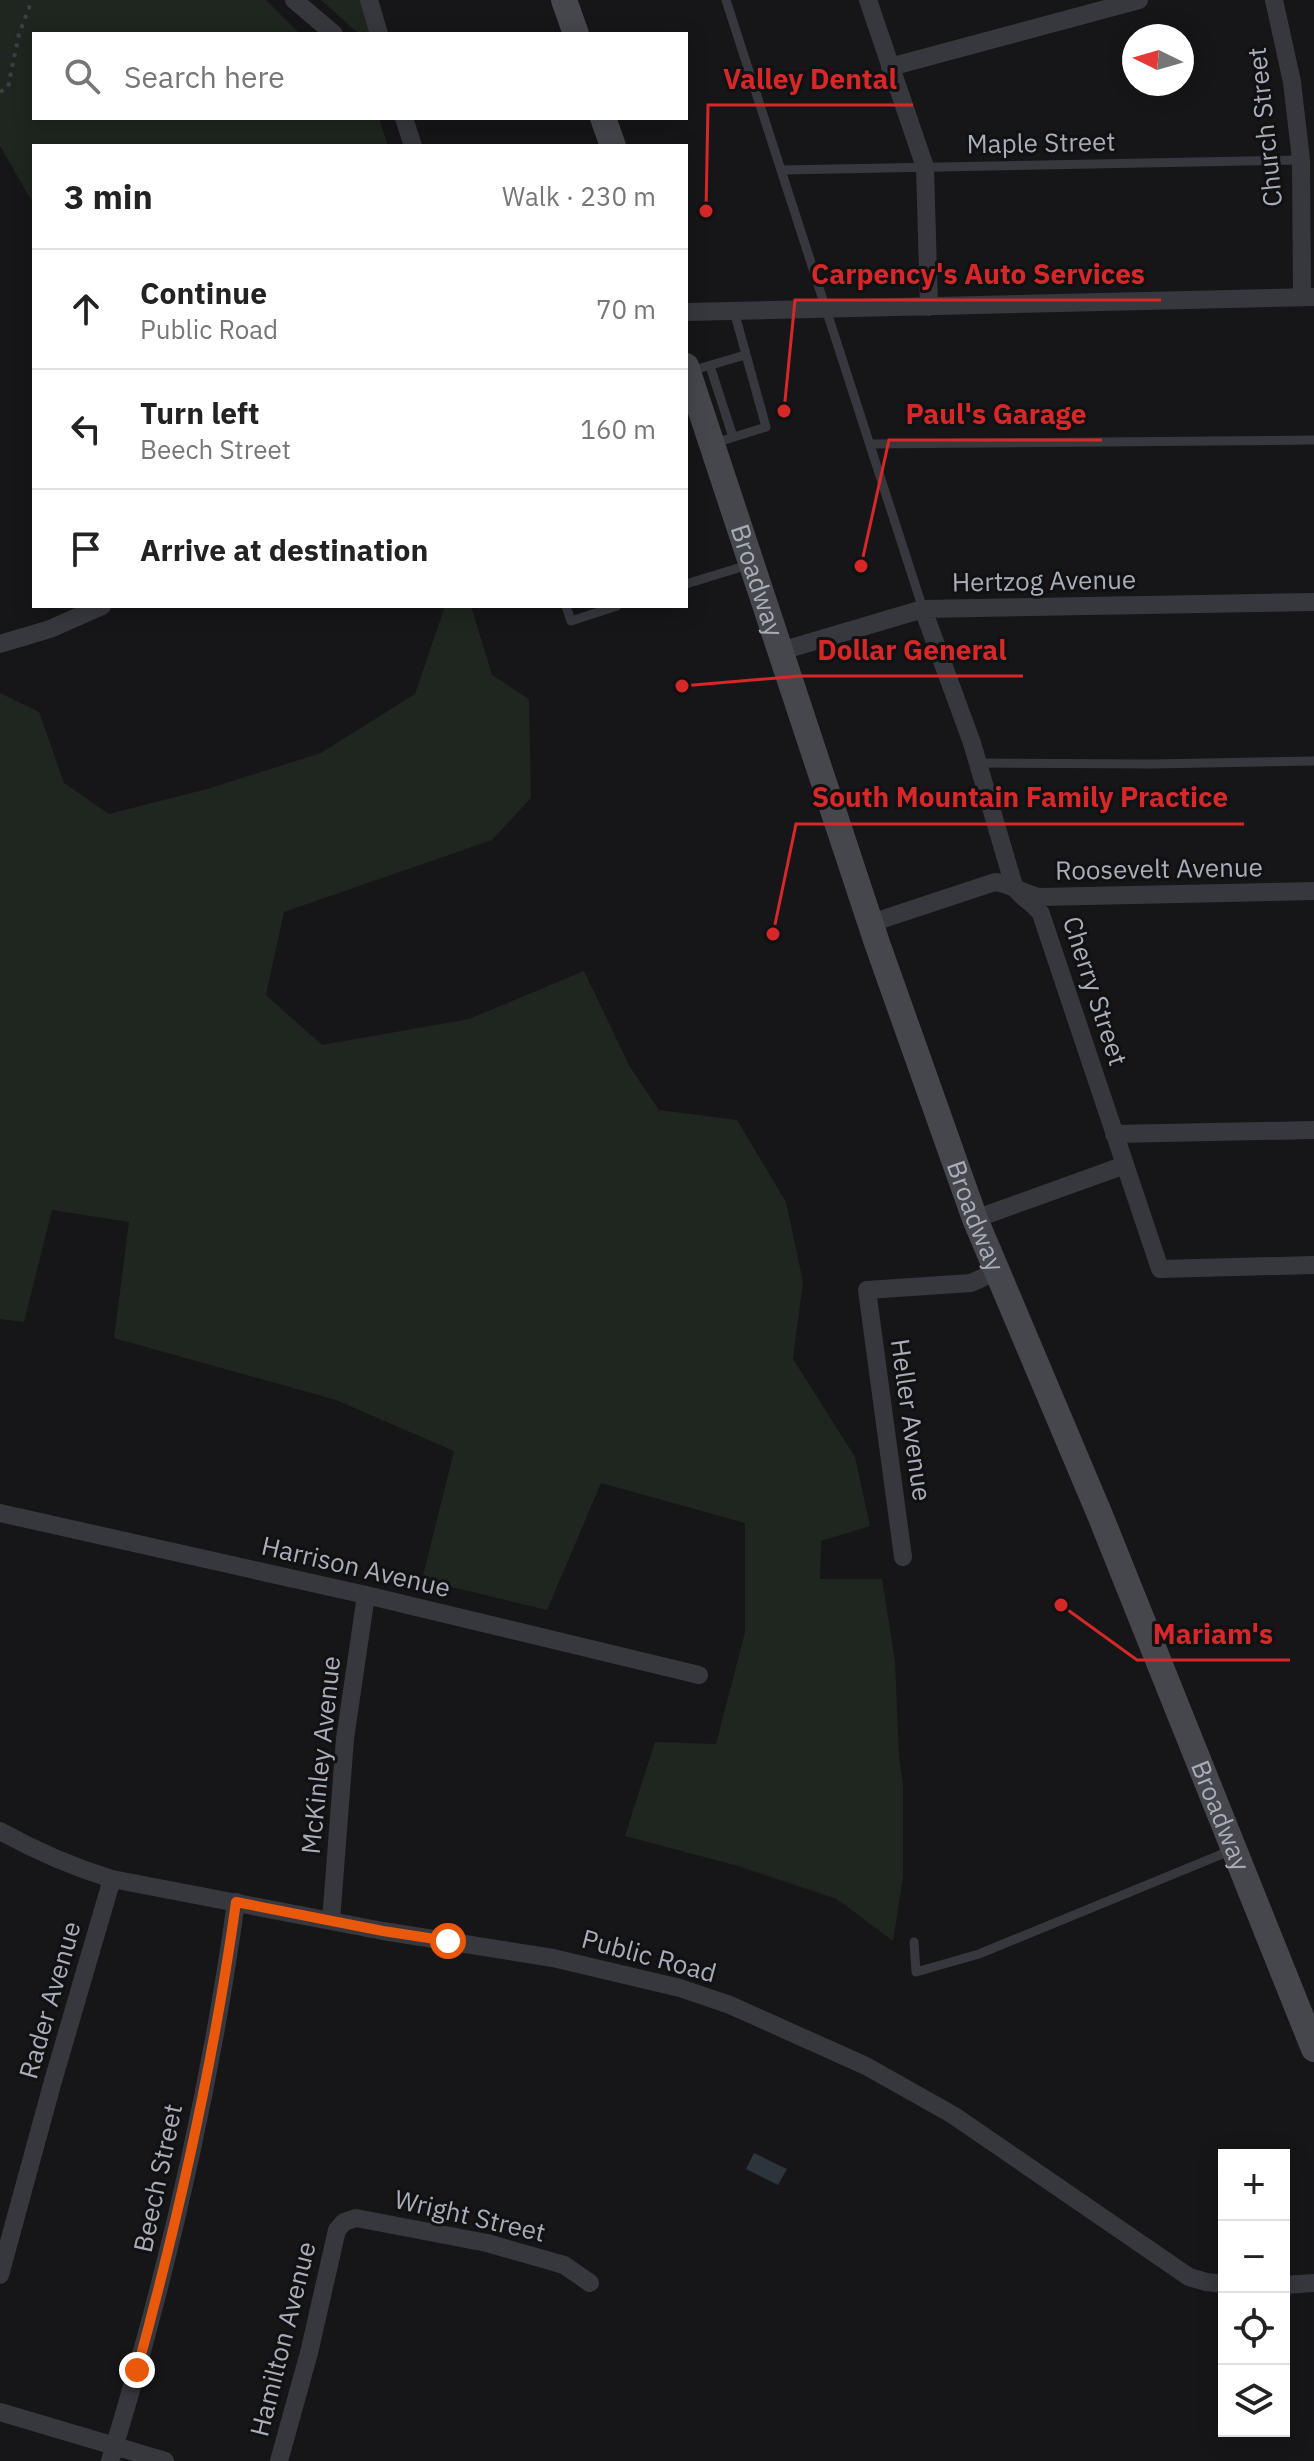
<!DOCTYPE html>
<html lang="en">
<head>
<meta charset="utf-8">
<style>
  body { margin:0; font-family:"IBM Plex Sans",sans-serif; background:#f6f6f6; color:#222 }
  .controls { position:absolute; right:24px; bottom:24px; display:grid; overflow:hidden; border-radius:0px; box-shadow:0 4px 20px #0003 }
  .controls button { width:72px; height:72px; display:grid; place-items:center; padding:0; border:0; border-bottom:2px solid #e0e0e0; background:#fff; color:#222; font:40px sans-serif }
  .compass { position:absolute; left:1122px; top:24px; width:72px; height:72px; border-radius:50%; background:#fff; box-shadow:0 4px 20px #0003; rotate:275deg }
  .stop { position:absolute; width:24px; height:24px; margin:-18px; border:6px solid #ea580c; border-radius:50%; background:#fff }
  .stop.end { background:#ea580c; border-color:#fff; box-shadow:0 2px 8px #0008 }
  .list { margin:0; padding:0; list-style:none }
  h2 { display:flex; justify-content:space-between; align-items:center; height:104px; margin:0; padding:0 32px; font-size:34px }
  h2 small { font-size:26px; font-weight:400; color:#767676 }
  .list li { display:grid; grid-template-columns:52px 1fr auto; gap:24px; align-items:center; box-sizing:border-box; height:120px; padding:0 32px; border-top:2px solid #e0e0e0 }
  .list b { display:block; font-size:30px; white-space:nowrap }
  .list p { margin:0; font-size:26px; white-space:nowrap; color:#767676 }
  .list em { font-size:26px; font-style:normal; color:#767676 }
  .icon { flex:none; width:44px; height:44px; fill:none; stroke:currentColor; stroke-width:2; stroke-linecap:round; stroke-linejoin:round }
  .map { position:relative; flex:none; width:1314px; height:2461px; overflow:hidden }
  .search { position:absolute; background:#fff; box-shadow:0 4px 20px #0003; left:32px; top:32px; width:656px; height:88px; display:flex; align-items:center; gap:20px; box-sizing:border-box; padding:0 28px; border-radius:0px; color:#767676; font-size:30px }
  .panel { position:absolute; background:#fff; box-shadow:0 4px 20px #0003; left:32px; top:144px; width:656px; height:464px; border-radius:0px }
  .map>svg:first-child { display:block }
  .green { fill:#1e261f }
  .water { fill:#2c353c }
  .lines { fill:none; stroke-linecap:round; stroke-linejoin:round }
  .path { stroke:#3d3f44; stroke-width:4; stroke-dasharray:4 6; stroke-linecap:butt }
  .lane { stroke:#37383d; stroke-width:9 }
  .street { stroke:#37383d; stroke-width:18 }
  .secondary { stroke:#45474d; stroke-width:26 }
  .route { stroke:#ea580c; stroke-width:10 }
  .labels { text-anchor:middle; stroke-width:6; stroke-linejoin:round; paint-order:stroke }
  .street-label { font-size:26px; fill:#a8adb8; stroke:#111113 }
  .leader { fill:none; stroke:#d62828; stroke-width:3 }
  .callout-dot { fill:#d62828; stroke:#111113; stroke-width:3 }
  .callout-label { font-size:28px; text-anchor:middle; font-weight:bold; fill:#d62828; stroke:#111113; stroke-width:6; stroke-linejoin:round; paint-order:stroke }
</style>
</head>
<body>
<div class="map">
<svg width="1314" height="2461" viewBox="0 0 1314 2461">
  <rect width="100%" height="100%" fill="#161618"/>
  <!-- green -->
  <path class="green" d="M 0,0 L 266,0 L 300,34 L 34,34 L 34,118 L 379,118 L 388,146 L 34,146 L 34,205 L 0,146 Z
    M 321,0 L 364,0 L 375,34 L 359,34 Z
    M 445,606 L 471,606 L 492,675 L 529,699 L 531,798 L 492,840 L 284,912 L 266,995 L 322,1045 L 469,1019 L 584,971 L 630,1067 L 659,1110 L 737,1120 L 786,1202 L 803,1282 L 793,1359 L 855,1457 L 870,1526 L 821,1541 L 820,1579 L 882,1579 L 895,1661 L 899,1757 L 903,1784 L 903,1877 L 893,1941 L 837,1899 L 738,1866 L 625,1836 L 655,1742 L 716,1744 L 745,1632 L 745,1523 L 601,1483 L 547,1610 L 422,1580 L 454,1451 L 336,1400 L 114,1338 L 129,1222 L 52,1210 L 24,1322 L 0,1319 L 0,693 L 39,712 L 64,783 L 109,814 L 207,789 L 321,753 L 415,694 Z"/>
  <!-- water -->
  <path class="water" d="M 754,2153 L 787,2169 L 778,2185 L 746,2169 Z"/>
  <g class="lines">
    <!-- path -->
    <path class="path" d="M 0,92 L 8,87 L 19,34 L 32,0"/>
    <!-- lane -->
    <path class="lane" d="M 726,0 L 923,609
      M 782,170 L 1301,160
      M 710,366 L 733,437
      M 691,371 L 745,355
      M 715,443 L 766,427 L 734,311
      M 870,444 L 1314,440
      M 686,584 L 748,565
      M 566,606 L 571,621 L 617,606
      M 978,763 L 1152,764 L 1314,761
      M 914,1942 L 916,1972 L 979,1954 L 1232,1850"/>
    <!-- street -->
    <path class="street" d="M 294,0 L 334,34
      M 369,0 L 379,34
      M 868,0 L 925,167 L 929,307
      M 1274,0 L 1292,82 L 1301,160 L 1302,297
      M 890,67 L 1139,0
      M 404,118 L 413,146
      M 686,312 L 1314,297
      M 923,609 L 972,743 L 1014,886 C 1021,899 1034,902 1041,914 L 1160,1269 L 1314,1265
      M 0,644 L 50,629 L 102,606
      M 781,651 L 923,609 L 1314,602
      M 871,923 L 995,882 C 1012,884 1023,894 1039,897 L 1314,891
      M 1114,1134 L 1314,1130
      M 975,1219 L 1125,1165
      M 0,1513 L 366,1595 L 699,1675
      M 903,1557 L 867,1290 L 971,1283 L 997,1271
      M 0,1831 C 36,1851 73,1867 112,1879 L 383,1931 L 553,1958 L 680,1988 L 730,2005 L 866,2066 L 953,2115 L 1189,2277 L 1206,2282 L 1224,2284
      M 331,1921 L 345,1739 L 366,1595
      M 0,2275 L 53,2081 L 112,1879
      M 1284,2285 L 1314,2283
      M 0,2412 L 165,2461
      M 110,2461 C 166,2278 210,2092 236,1902
      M 279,2461 L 309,2353 L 337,2230 L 344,2222 L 356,2218 L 487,2243 L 564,2265 L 590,2283"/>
    <!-- secondary -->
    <g class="secondary">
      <path d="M 564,0 L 576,34"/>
      <path d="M 603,118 L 613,146"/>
      <path id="s1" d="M 686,366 L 877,943 L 975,1219 L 1100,1515 L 1314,2049"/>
    </g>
  </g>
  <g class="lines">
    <!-- route -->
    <path class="route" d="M 137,2370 C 179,2216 214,2060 236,1902 L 383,1931 L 448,1941"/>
  </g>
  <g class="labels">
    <!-- street labels -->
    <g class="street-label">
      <text transform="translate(1265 127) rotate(-96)" y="9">Church Street</text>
      <text transform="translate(1041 143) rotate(-1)" y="9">Maple Street</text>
      <text dy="9" stroke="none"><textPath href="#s1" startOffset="226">Broadway</textPath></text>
      <text transform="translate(1044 581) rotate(-1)" y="9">Hertzog Avenue</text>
      <text transform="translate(1159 869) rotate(-1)" y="9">Roosevelt Avenue</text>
      <text transform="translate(1095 991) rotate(72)" y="9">Cherry Street</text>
      <text dy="9" stroke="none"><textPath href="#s1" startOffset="898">Broadway</textPath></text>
      <text transform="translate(911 1420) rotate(82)" y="9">Heller Avenue</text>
      <text transform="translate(356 1567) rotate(13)" y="9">Harrison Avenue</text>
      <text transform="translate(321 1755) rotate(-84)" y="9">McKinley Avenue</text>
      <text dy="9" stroke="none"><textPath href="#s1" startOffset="1546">Broadway</textPath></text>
      <text transform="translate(649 1956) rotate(15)" y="9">Public Road</text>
      <text transform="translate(50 2000) rotate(-74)" y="9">Rader Avenue</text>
      <text transform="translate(158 2178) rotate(-78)" y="9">Beech Street</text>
      <text transform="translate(470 2216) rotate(13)" y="9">Wright Street</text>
      <text transform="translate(283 2339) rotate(-76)" y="9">Hamilton Avenue</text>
    </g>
  </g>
  <!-- callouts -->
  <path class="leader" d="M706 211L708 105H913M784 411L795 300H1161M861 566L889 440H1102M682 686L801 676H1023M773 934L796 824H1244M1061 1605L1137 1660H1290"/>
  <g class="callout-dot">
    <circle cx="706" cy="211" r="8"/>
    <circle cx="784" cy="411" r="8"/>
    <circle cx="861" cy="566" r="8"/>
    <circle cx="682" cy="686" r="8"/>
    <circle cx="773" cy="934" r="8"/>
    <circle cx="1061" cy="1605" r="8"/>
  </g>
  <g class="callout-label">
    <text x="810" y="89">Valley Dental</text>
    <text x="978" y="284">Carpency's Auto Services</text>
    <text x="996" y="424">Paul's Garage</text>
    <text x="912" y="660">Dollar General</text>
    <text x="1020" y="807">South Mountain Family Practice</text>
    <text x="1213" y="1644">Mariam's</text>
  </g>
</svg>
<div class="controls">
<button>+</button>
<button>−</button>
<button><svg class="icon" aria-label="locate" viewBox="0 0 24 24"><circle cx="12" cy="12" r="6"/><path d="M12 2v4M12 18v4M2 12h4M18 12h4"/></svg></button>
<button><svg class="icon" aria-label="layers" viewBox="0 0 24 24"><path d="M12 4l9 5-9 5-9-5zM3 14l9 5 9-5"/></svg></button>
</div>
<svg class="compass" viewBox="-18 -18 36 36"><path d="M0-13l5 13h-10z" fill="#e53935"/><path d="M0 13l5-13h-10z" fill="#767676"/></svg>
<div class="stop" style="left:448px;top:1941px"></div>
<div class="stop end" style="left:137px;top:2370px"></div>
<div class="search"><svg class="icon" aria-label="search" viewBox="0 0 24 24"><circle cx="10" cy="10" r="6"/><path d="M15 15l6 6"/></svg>Search here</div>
<section class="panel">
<h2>3 min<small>Walk · 230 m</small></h2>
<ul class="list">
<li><svg class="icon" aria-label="ahead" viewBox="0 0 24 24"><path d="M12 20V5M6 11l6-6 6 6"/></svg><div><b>Continue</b><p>Public Road</p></div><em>70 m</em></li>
<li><svg class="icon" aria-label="left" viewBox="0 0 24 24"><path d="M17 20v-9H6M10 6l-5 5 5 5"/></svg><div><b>Turn left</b><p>Beech Street</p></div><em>160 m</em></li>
<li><svg class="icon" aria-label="arrive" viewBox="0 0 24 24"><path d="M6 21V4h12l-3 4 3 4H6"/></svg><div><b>Arrive at destination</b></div></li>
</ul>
</section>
</div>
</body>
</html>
